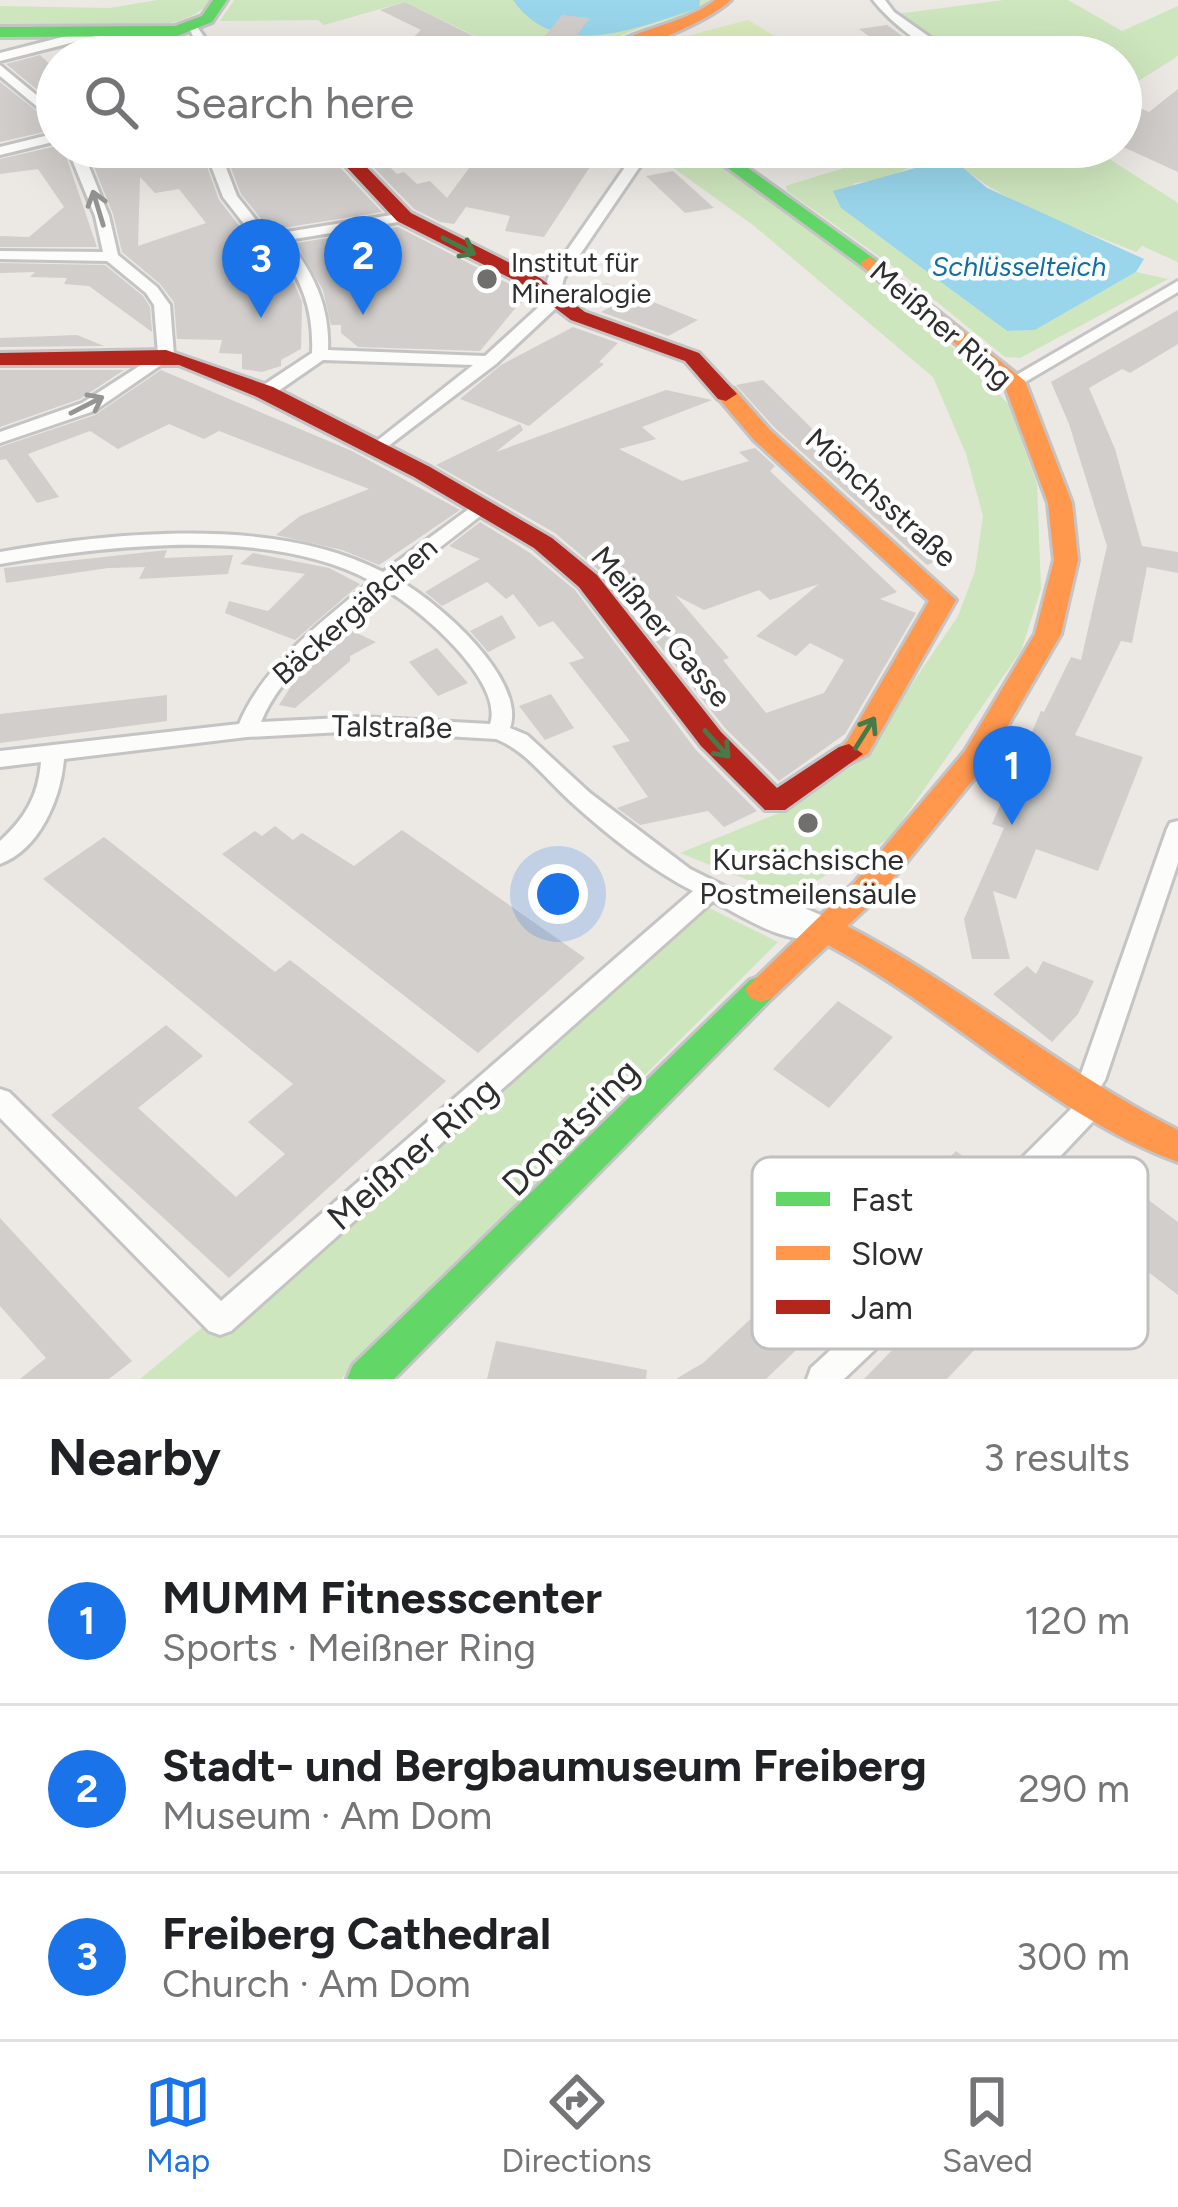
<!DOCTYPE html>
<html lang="en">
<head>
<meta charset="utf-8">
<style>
  body { margin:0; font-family:Figtree,sans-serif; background:#f2f2f2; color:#202124 }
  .you { position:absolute; left:558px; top:894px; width:42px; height:42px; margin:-30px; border:9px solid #fff; border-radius:50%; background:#1a73e8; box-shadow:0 0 0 18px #1a73e833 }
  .badge { display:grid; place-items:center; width:78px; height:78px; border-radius:50%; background:#1a73e8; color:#fff; font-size:39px; font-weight:700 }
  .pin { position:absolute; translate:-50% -99px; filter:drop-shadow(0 3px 6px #0008) }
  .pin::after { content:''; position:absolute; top:63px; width:42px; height:36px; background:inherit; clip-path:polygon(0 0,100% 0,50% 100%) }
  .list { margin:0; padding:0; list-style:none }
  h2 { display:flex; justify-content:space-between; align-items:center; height:156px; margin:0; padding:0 48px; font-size:51px }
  h2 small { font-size:39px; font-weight:400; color:#757577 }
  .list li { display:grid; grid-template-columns:78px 1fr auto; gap:36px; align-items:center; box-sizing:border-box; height:168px; padding:0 48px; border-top:3px solid #e0e0e0 }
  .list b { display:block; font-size:45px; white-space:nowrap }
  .list p { margin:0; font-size:39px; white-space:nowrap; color:#757577 }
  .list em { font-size:39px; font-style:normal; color:#757577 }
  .icon { flex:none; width:66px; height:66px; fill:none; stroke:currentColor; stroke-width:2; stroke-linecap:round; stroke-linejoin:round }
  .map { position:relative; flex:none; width:1178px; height:1379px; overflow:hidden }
  .search { position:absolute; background:#fff; box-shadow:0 12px 48px #0002; left:36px; right:36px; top:36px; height:132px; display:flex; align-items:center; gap:30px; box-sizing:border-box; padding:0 42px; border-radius:66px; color:#757577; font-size:45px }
  .sheet { height:660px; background:#fff }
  nav { display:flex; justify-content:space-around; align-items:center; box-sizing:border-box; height:168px; border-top:3px solid #e0e0e0; background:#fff; font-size:33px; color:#757577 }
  nav a { display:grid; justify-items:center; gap:6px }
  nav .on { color:#1a73e8 }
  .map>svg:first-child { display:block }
  .green { fill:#cee6be }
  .pitch { fill:#d9eabb }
  .water { fill:#99d6ec }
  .building { fill:#d1cecb; fill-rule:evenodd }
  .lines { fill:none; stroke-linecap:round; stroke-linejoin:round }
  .street-casing { stroke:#c5c4c5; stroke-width:6 }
  .fast-casing { stroke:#c5c4c5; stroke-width:6 }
  .slow-casing { stroke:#c5c4c5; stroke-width:6 }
  .jam-casing { stroke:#c5c4c5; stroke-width:6 }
  .street { fill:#fcfcfb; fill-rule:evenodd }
  .fast { fill:#63d668; fill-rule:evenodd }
  .slow { fill:#ff974d; fill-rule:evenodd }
  .jam { fill:#b3261e; fill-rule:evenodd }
  .oneway { stroke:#959594 }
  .oneway2 { stroke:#467a48 }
  .poi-dot { fill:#706f6e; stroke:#fff; stroke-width:4.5 }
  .labels { text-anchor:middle; stroke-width:9; stroke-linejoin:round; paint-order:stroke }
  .far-poi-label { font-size:27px; fill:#2e2e2e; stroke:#fff; text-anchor:start }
  .far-water-label { font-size:27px; font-style:italic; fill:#0d6fa3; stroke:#fff }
  .street-label { font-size:30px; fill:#2e2e2e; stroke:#fff }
  .poi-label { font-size:30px; fill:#2e2e2e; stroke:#fff }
  .near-street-label { font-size:36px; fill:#2e2e2e; stroke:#fff }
  .key { fill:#fff; stroke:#c0c0c0; stroke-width:3 }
  .key-label { font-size:33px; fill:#2e2e2e }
</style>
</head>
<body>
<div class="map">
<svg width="1178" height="1379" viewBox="0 0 1178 1379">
  <rect width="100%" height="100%" fill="#ece8e4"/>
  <!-- green -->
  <path class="green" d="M 157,0 L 212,0 C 180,43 52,29 0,29 L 0,6 L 109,8 Z
    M 234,0 L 708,0 L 704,9 C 677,18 604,33 593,57 L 518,57 L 405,2 L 324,25 L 318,20 L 220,21 Z
    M 1004,0 L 1068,0 L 1122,31 L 1178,6 L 1178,56 L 1121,92 L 1121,57 L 956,57 L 896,14 Z
    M 657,147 L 695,147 L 868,271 L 976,369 L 1009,405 L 1037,484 L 1041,589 L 1021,651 L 890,838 L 794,894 L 780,893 L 680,853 L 779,813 L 859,762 L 958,616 L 975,571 L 983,516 L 966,454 L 933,377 L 753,225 L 654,154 Z
    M 1013,147 L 1091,147 L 1178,203 L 1178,262 L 1142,246 L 1136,252 C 1077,227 1010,207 961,166 L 910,167 L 885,179 L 854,183 L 841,208 L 1007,331 L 1035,330 L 1136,272 L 1168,279 L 1020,358 L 1005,357 L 891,265 L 787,191 L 786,186 C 861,162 907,146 986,161 L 986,153 Z
    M 709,908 L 778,942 L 341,1379 L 140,1379 Z"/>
  <!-- pitch -->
  <path class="pitch" d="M 748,20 L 809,57 L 629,57 L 630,51 Z"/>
  <!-- water -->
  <path class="water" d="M 513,0 L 700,0 L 699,8 C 641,26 557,64 513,0 Z
    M 933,163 L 961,166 L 987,188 L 1144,259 L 1136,272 L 1035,330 L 1007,331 L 841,208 L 833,191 Z"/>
  <!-- building -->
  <path class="building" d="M 405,2 L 463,31 L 490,44 L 448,57 L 392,57 L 421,30 L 380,10 Z
    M 562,15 L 590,18 L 574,39 L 565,43 L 545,36 Z
    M 887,25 L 926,53 L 897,57 L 859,29 Z
    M 40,55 L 57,71 L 57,106 L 6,64 Z
    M 0,82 L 57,127 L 57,129 L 0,142 Z
    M 1178,89 L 1178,172 L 1121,146 L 1121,109 L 1132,105 L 1149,112 Z
    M 57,146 L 63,147 L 97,247 L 0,247 L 0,236 L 29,237 L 64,207 L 38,169 L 0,174 L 0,159 Z
    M 86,147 L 200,147 L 219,200 L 255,246 L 272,248 L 294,283 L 302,302 L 301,349 L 281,360 L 281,366 L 262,372 L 242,369 L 242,354 L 219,353 L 222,340 L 177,339 L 174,302 L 160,284 L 122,252 L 113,214 ZM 140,177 L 155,193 L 179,189 L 206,223 L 138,246 Z
    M 223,147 L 241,147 L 243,152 L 290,147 L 296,166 L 332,159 L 382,212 L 270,230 L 241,194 Z
    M 354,147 L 370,147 L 397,174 L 404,172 L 417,184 L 430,181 L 447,198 L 472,164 L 485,156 L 518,153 L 522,147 L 603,147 L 544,237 L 505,231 L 510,216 L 466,207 L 454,224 L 440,222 L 414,209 Z
    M 673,171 L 714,208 L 685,213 L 646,176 Z
    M 398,227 L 523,291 L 531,297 L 518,305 L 480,351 L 358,347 L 341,333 L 341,325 L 331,325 L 323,290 L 296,243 Z
    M 0,263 L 105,265 L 143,296 L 150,307 L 152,332 L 89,286 L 64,284 L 67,278 L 30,277 L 35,272 L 0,273 Z
    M 606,283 L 698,320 L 668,336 L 601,312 L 610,307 L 585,296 Z
    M 1178,310 L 1178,344 L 1130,373 L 1122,369 L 1089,388 L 1115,449 L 1142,546 L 1178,552 L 1178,573 L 1147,567 L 1132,643 L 1121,641 L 1075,735 L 1143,757 L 1098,871 L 1036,849 L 1016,899 L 993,891 L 1010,959 L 972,959 L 964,919 L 1004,828 L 992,824 L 1041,711 L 1044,712 L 1071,657 L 1081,660 L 1107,546 L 1069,424 L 1051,382 Z
    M 573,327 L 618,343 L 599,362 L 604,364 L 529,426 L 460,399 L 501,365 Z
    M 77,335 L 104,346 L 0,347 L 0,338 Z
    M 0,370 L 124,370 L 80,399 L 0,427 Z
    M 161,370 L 352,451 L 460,510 L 379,565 L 342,550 L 276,535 L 300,516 L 369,489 L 219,431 L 204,439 L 169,424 L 118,449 L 90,431 L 28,454 L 59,497 L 37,503 L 6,459 L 0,460 L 0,447 L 95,415 Z
    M 763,380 L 876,492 L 950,556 L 927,565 L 774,427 L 736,385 Z
    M 666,390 L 712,400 L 642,427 L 656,439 L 619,449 L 682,481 L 749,461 L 739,452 L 755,448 L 775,466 L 770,471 L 897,592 L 880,599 L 916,613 L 845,734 L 779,781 L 725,728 L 601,572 L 555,533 L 436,465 L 520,424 L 523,430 L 496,452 ZM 819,584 L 756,636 L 796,656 L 810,643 L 844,660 L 824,693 L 766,713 L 723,660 L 729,658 L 675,595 L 704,610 L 759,590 L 770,600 Z
    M 480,522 L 530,553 L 575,590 L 696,750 L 757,811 L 724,827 L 708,811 L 640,825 L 617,808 L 648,797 L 612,746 L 630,741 L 569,663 L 584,658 L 553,621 L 539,627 L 513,594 L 506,599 L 487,582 L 442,606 L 425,592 L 480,559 L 449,546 Z
    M 167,550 L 164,558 L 233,555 L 228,574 L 139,579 L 145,567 L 108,568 L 6,583 L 4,568 Z
    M 253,553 L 329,568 L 360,584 L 295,640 L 225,613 L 229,601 L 268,611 L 305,574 L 240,564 Z
    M 502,615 L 516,638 L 488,652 L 470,631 Z
    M 346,628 L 376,642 L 350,656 L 350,661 L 295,708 L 279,705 L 302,669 Z
    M 437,648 L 468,683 L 438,696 L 409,662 Z
    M 551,694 L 574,728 L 545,740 L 519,706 Z
    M 167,695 L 167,721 L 0,743 L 0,714 Z
    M 275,826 L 293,840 L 302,833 L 354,866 L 402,830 L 585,958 L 478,1053 L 222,854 L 255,831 L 262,836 Z
    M 104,837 L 275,972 L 290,960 L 446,1081 L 229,1278 L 51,1115 L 166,1025 L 203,1056 L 138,1108 L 236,1197 L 285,1154 L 248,1122 L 293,1084 L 43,879 Z
    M 1043,961 L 1094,981 L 1078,1014 L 1052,1042 L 993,994 L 1027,966 L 1036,974 Z
    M 838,1001 L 893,1037 L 829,1108 L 773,1069 Z
    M 956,1151 L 985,1173 L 956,1204 L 926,1181 Z
    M 1095,1160 L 1178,1222 L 1178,1295 L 1057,1201 Z
    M 0,1218 L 132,1361 L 109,1379 L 20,1379 L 46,1358 L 0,1306 Z
    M 988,1252 L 1032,1289 L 947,1379 L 864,1379 Z
    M 807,1267 L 846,1302 L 766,1379 L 676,1379 L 703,1363 Z
    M 496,1341 L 647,1370 L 646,1379 L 487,1379 Z"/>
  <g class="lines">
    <defs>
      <path id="street" d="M 873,0 L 885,0 L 894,12 L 958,57 C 932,57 889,21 873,0 Z
        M 188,25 L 196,25 L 207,41 L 194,57 L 181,57 L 195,41 Z
        M 94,29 L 98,30 L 98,36 L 0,61 L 0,53 Z
        M 222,49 L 261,57 L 218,56 L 216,53 Z
        M 0,65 L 57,112 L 57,123 L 0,76 Z
        M 57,133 L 57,141 L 0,155 L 0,147 Z
        M 67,147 L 81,147 L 109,216 L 118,255 L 157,287 L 170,305 L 174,356 L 94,411 L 0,443 L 0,432 L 82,403 L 158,354 L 154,305 L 146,293 L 107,261 L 0,259 L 0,251 L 103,252 L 95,216 Z
        M 204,147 L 218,147 L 237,196 L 268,235 L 404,213 L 411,217 L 404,221 L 288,240 C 314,274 330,307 328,350 L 485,356 L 543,303 L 548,278 L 639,147 L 653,147 L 564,278 L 556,308 L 496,364 L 379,453 L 373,452 L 373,444 L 473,365 L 323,360 L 271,396 L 259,396 L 259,388 L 312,353 C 314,309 301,277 274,243 L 259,243 L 223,197 Z
        M 1178,281 L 1178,292 L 1020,385 L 1008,385 L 1006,381 Z
        M 481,500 L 490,506 L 488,510 L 398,580 C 437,601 527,679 510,728 L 527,735 L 590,793 L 690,869 L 730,889 L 774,895 L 830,919 L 839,930 L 836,937 C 791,949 750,921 713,901 L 231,1331 L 220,1335 L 209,1331 L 0,1118 L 0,1089 L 9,1092 L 221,1301 L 693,891 C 650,869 605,833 569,800 C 546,779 525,750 496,739 L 361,731 L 247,737 L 64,759 C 61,798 40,849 0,864 L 0,841 C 25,818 38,797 41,762 L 0,767 L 0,751 L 239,724 C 264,664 323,621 371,581 C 271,526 108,545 0,564 L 0,552 C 115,532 276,516 383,572 ZM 386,590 C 419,608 505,682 490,724 L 361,717 L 261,722 C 283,668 342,626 386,590 Z
        M 1178,821 L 1178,863 L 1105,1080 L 1096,1094 L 1102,1096 L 1106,1104 L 1102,1112 L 1035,1183 L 991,1239 L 844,1379 L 807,1379 L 811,1368 L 971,1221 L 1015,1165 L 1075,1105 L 1069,1103 L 1065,1095 L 1081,1074 L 1167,829 L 1170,823 Z"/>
      <path id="fast" d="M 213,0 L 227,0 L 212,22 L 177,36 L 0,37 L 0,27 L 175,26 L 202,16 Z
        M 699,147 L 719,147 L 880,263 L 863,267 Z
        M 761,976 L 772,980 L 777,989 L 772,998 L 394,1379 L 347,1379 L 353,1365 L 750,980 Z"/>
      <path id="slow" d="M 715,0 L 731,0 C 710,21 625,57 596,57 C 630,27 679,28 715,0 Z
        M 870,257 L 1025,381 L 1072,503 L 1078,560 L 1061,634 L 985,765 L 877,898 L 847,926 C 963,986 1062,1072 1178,1130 L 1178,1162 C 1055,1118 945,1007 828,945 L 772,998 L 761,1002 L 750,998 L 745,989 L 855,882 L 965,751 L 1035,634 L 1054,560 L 1048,503 L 1004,384 L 863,267 L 860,263 Z
        M 726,387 L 734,389 L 770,430 L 956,600 L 868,754 L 849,764 L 835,754 L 848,740 L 929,601 L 754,440 L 715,394 Z"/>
      <path id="jam" d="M 328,147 L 347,147 L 411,213 L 540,278 L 585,312 L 699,353 L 737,394 L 726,401 L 718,399 L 685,361 L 571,320 L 526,286 L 397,221 Z
        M 166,350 L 273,387 L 430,467 L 552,538 L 597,575 L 721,732 L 777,788 L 839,747 L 849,744 L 863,754 L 785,810 L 765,810 L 701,746 L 579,587 L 534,548 L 414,477 L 257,397 L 179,365 L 0,365 L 0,353 Z"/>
    </defs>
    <!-- street casing -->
    <use href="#street" class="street-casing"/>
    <!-- fast casing -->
    <use href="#fast" class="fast-casing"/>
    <!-- slow casing -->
    <use href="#slow" class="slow-casing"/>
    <!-- jam casing -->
    <use href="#jam" class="jam-casing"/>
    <!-- street -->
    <use href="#street" class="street"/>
    <!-- fast -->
    <use href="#fast" class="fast"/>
    <!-- slow -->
    <use href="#slow" class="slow"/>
    <!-- jam -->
    <use href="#jam" class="jam"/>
  </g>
  <!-- one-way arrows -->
  <defs><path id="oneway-shaft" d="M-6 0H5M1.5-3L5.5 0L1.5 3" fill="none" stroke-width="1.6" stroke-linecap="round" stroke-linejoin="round" transform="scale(3)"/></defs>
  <g class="oneway">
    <use href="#oneway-shaft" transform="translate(98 208) rotate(-107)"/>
    <use href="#oneway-shaft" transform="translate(87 405) rotate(-27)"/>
  </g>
  <g class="oneway2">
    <use href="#oneway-shaft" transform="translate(459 246) rotate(27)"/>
    <use href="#oneway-shaft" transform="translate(865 733) rotate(-58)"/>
    <use href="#oneway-shaft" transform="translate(717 744) rotate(48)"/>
  </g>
  <!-- markers -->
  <g class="poi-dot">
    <circle cx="487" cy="279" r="12"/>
    <circle cx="808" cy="823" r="12"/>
  </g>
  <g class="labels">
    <!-- far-poi labels -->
    <g class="far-poi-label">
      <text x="511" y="272">Institut für<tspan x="511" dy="31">Mineralogie</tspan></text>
    </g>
    <!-- far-water labels -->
    <g class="far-water-label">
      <text x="1019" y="276">Schlüsselteich</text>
    </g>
    <!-- street labels -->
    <g class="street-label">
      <text transform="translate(941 325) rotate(41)" y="10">Meißner Ring</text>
      <text transform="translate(881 498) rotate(42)" y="10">Mönchsstraße</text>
      <text transform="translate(355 611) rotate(-41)" y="10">Bäckergäßchen</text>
      <text transform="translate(661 627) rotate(50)" y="10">Meißner Gasse</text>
      <text transform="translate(392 727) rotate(1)" y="10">Talstraße</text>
    </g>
    <!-- poi labels -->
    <g class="poi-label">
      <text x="808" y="870">Kursächsische<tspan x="808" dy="34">Postmeilensäule</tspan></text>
    </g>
    <!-- near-street labels -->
    <g class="near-street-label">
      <text transform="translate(570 1127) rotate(-45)" y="13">Donatsring</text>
      <text transform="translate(412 1153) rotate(-41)" y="13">Meißner Ring</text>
    </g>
  </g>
  <!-- legend -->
  <rect x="752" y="1157" width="396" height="192" rx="18" class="key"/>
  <rect x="776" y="1192" width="54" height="14" fill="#63d668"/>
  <rect x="776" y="1246" width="54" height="14" fill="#ff974d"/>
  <rect x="776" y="1300" width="54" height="14" fill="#b3261e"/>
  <g class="key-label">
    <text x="851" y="1211">Fast</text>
    <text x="851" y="1265">Slow</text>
    <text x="851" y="1319">Jam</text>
  </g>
</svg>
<div class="you"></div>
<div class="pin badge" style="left:1012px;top:825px">1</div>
<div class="pin badge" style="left:363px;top:315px">2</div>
<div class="pin badge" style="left:261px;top:318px">3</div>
<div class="search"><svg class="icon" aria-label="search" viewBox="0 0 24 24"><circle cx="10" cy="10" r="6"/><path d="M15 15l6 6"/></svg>Search here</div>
</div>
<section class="sheet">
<h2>Nearby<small>3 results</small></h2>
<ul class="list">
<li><span class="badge">1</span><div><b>MUMM Fitnesscenter</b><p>Sports · Meißner Ring</p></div><em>120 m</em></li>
<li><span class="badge">2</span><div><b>Stadt- und Bergbaumuseum Freiberg</b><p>Museum · Am Dom</p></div><em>290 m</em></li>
<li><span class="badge">3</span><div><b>Freiberg Cathedral</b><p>Church · Am Dom</p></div><em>300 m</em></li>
</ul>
</section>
<nav>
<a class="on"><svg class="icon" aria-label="map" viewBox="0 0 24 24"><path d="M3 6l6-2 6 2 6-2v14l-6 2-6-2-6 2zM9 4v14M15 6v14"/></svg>Map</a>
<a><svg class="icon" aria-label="directions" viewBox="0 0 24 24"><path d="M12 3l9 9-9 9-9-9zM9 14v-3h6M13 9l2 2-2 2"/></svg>Directions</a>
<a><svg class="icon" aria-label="saved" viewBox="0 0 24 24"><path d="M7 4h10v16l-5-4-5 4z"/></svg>Saved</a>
</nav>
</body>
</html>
